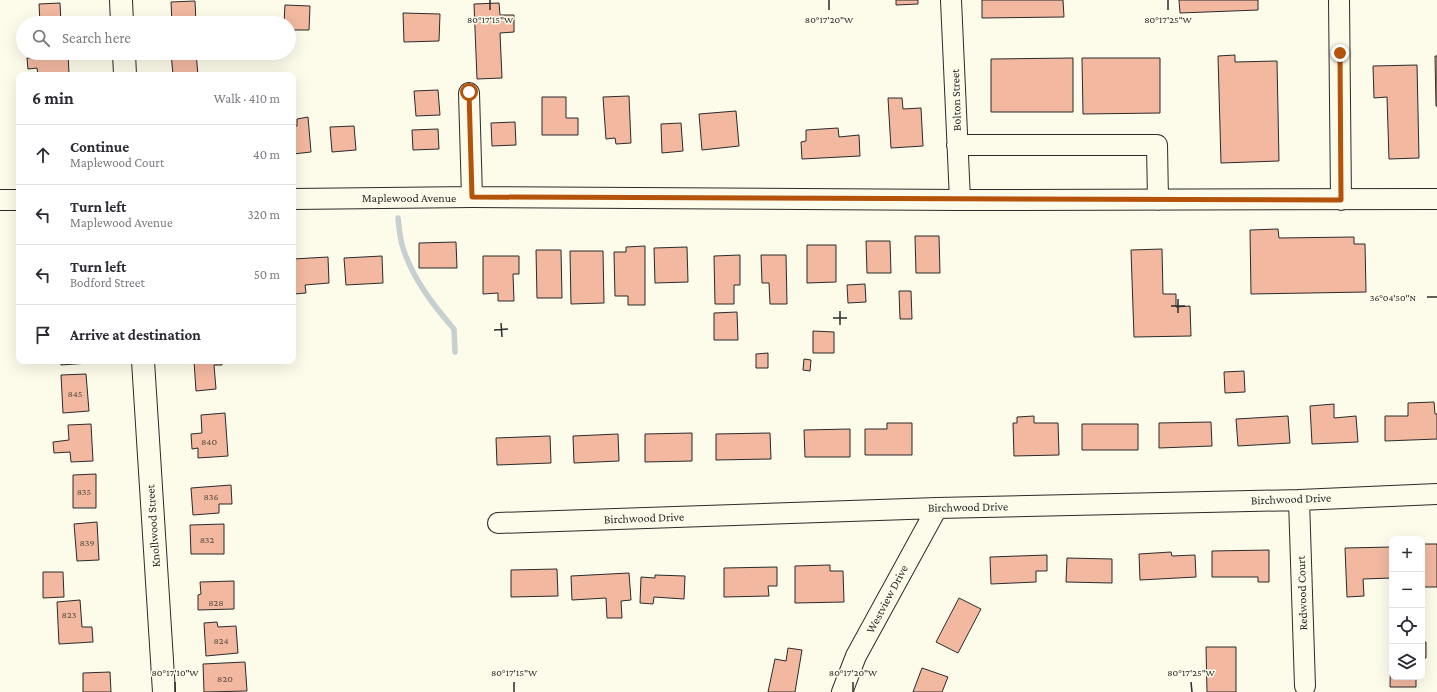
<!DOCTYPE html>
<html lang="en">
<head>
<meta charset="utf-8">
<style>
  body { margin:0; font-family:"Crimson Pro",serif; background:#f2f2f3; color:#2b2b33 }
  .controls { position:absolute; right:12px; bottom:12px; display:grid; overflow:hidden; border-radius:8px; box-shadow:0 4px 16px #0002 }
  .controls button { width:36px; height:36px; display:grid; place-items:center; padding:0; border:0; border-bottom:1px solid #e1e1e2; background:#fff; color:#2b2b33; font:20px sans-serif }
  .stop { position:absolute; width:12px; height:12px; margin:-9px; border:3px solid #b45309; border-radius:50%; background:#fff }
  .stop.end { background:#b45309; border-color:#fff; box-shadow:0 1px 4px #0008 }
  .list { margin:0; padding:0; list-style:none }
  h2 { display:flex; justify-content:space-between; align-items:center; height:52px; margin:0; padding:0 16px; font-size:17px }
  h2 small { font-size:13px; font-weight:400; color:#7c7c81 }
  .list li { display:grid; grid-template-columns:26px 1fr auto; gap:12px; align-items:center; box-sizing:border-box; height:60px; padding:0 16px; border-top:1px solid #e1e1e2 }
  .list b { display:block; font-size:15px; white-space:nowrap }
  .list p { margin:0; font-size:13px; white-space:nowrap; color:#7c7c81 }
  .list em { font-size:13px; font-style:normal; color:#7c7c81 }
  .icon { flex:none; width:22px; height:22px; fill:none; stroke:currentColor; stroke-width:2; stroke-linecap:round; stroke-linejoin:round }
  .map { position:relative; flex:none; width:1437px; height:692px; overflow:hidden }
  .search { position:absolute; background:#fff; box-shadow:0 4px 16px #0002; left:16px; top:16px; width:280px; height:44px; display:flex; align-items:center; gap:10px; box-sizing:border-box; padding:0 14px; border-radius:22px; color:#7c7c81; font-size:15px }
  .panel { position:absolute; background:#fff; box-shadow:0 4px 16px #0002; left:16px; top:72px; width:280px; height:292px; border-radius:8px }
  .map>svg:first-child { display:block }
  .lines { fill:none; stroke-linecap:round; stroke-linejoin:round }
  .stream { stroke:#c7d0d0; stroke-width:5.5 }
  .building { fill:#f2b8a0; stroke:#2b2b2b }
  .minor-casing { stroke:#2b2b2b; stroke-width:22 }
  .major-casing { stroke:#2b2b2b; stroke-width:24 }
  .minor { stroke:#fdfbea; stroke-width:20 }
  .major { stroke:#fdfbea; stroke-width:22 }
  .route { stroke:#b45309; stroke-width:5 }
  .ticks { fill:none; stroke:#2b2b2b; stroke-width:1.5 }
  .labels { text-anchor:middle; stroke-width:3; stroke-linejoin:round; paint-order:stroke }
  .number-label { font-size:10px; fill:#5d4e48 }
  .street-label { font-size:12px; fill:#2b2b2b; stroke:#fdfbea }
  .ticks-label { font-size:10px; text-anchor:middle; fill:#2b2b2b; stroke:#fdfbea; stroke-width:3; stroke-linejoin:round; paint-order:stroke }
</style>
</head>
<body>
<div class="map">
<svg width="1437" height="692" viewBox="0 0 1437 692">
  <rect width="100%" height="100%" fill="#fdfbea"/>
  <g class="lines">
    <!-- stream -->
    <path class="stream" d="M 398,218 C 399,228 400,239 403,248 C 413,279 433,305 454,329 L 455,352"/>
  </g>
  <!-- building -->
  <path class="building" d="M 896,0 L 918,0 L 918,4 L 896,5 Z
    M 982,0 L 1063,0 L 1064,17 L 982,18 Z
    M 1179,0 L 1258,0 L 1258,10 L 1180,13 Z
    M 195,1 L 196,22 L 205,21 L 206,23 L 172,23 L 171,2 Z
    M 60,3 L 61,23 L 40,23 L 39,4 Z
    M 499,3 L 500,15 L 514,15 L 514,32 L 500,33 L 502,78 L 477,79 L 474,4 Z
    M 285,5 L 310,6 L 309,30 L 289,30 L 289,23 L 284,23 Z
    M 403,13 L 440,14 L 439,41 L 404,42 Z
    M 38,53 L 68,53 L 69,74 L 38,75 L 37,68 L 28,69 L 27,58 L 38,58 Z
    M 171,53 L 196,53 L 198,75 L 173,75 Z
    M 1235,55 L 1235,62 L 1277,61 L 1279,161 L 1221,163 L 1218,56 Z
    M 1435,56 L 1437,56 L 1437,106 L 1436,106 Z
    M 1073,58 L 1073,112 L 991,112 L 991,59 Z
    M 1082,58 L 1160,58 L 1160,113 L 1083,114 Z
    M 1417,65 L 1419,158 L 1389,159 L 1387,97 L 1374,98 L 1373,66 Z
    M 438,90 L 440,115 L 416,116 L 414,91 Z
    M 629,96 L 631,143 L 616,144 L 615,138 L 606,139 L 603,97 Z
    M 542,97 L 566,97 L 566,118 L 578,118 L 578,135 L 542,135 Z
    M 888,98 L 902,98 L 903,109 L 921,108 L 923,146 L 891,148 Z
    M 736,111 L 739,146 L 702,150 L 699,114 Z
    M 308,117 L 311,152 L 293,154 L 293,127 L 297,126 L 297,119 Z
    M 515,122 L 516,145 L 492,146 L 491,123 Z
    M 681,123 L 683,151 L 662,153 L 661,124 Z
    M 354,126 L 356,150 L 332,152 L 330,127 Z
    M 838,128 L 839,137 L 859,135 L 860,156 L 802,159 L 801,142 L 806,141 L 806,130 Z
    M 438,129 L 439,149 L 413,150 L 412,130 Z
    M 1278,229 L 1279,238 L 1354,237 L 1354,244 L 1365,244 L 1366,292 L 1251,294 L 1250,230 Z
    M 915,236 L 939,236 L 940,273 L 916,273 Z
    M 866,241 L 890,241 L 891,273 L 867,273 Z
    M 456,242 L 457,268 L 419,268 L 419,243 Z
    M 807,245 L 836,245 L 836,282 L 807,283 Z
    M 645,246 L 645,305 L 628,305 L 628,296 L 615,296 L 614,252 L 626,252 L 626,247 Z
    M 687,247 L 688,282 L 655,283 L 654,248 Z
    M 1162,249 L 1163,294 L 1176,294 L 1176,307 L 1190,306 L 1191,336 L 1134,337 L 1131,250 Z
    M 536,250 L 561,250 L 562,298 L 537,298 Z
    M 570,251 L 603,251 L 604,303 L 571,304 Z
    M 740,255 L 740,285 L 734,285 L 734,304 L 715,304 L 714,256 Z
    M 761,255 L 786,255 L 787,304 L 770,304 L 769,283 L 762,283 Z
    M 382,256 L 383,283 L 346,285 L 344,258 Z
    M 483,256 L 519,256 L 519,274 L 513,274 L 514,301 L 498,301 L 498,293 L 483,294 Z
    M 328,257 L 329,283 L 305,285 L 306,293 L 294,294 L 293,259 Z
    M 865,284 L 866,302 L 848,303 L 847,285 Z
    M 899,291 L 911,291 L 912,319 L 900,319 Z
    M 737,312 L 738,340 L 714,340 L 714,313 Z
    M 813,331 L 834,332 L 834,353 L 813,353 Z
    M 768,353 L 768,368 L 756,368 L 756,354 Z
    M 804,359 L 811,360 L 810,371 L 803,370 Z
    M 61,361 L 89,361 L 89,363 L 61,365 Z
    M 194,361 L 222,361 L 222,365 L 214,365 L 216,389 L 196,391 Z
    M 1244,371 L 1245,392 L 1225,393 L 1224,372 Z
    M 86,374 L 89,411 L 63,413 L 61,375 Z
    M 1434,402 L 1435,414 L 1437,414 L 1437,439 L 1385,441 L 1385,416 L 1408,416 L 1408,403 Z
    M 1334,404 L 1334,418 L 1356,416 L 1358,442 L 1312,444 L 1310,406 Z
    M 225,413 L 228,456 L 198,458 L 198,448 L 192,449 L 191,434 L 202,433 L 201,415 Z
    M 1034,416 L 1034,423 L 1058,423 L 1059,455 L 1014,456 L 1013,423 L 1017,423 L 1017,417 Z
    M 1288,416 L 1290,443 L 1238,446 L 1236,419 Z
    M 1211,422 L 1212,446 L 1159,448 L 1159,423 Z
    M 887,423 L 912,423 L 912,455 L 865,455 L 865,429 L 887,429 Z
    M 91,424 L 93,461 L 71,462 L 70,452 L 54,453 L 53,442 L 69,440 L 68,425 Z
    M 1082,424 L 1138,424 L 1138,450 L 1082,450 Z
    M 850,429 L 850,457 L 805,457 L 804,430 Z
    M 692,433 L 692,461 L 645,462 L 645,434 Z
    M 770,433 L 771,459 L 716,460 L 716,434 Z
    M 618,434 L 619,461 L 574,463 L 573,436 Z
    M 550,436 L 551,463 L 497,465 L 496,438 Z
    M 96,474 L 96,508 L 73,508 L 73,475 Z
    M 231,485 L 232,504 L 219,504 L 219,513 L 193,515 L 191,488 Z
    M 97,522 L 99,560 L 77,561 L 74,524 Z
    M 224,524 L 224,554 L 191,554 L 190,525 Z
    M 1422,544 L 1437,544 L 1437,587 L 1422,587 Z
    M 1392,547 L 1392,578 L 1363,579 L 1364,596 L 1347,597 L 1345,548 Z
    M 1269,550 L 1269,582 L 1258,582 L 1258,577 L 1212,577 L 1212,551 Z
    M 1171,552 L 1172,556 L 1195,555 L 1196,577 L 1140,580 L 1139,554 Z
    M 1047,555 L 1047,571 L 1036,571 L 1036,582 L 991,584 L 990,557 Z
    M 1067,558 L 1112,559 L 1112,583 L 1066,582 Z
    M 830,565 L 830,571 L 843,571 L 844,602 L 795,603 L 795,566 Z
    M 777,567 L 777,586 L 768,586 L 769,596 L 724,597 L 724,568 Z
    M 557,569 L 558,596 L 511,597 L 511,570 Z
    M 43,572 L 63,572 L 64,597 L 43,598 Z
    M 629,573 L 631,600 L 621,601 L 622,618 L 607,618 L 606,598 L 572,600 L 571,576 Z
    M 655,575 L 685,576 L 684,599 L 654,597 L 653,604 L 640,603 L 641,577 L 655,578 Z
    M 234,581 L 234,609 L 198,610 L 198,595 L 201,594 L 200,582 Z
    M 959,598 L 981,609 L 958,653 L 936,642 Z
    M 80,600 L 82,627 L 92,627 L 93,642 L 59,644 L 57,602 Z
    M 217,622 L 218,627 L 236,626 L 238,653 L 206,656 L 204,623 Z
    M 1391,642 L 1392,642 L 1392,677 L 1416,677 L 1416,687 L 1390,687 Z
    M 1422,642 L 1426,642 L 1426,658 L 1422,658 Z
    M 1206,647 L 1236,647 L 1236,692 L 1207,692 Z
    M 788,648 L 802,650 L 795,692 L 768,692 L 775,659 L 786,661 Z
    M 245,662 L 247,691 L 204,692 L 203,664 Z
    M 922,668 L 948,677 L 942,692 L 913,692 Z
    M 110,672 L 111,692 L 83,692 L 83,673 Z"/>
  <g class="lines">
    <defs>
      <path id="minor" d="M 951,0 L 960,200
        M 1339,0 L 1341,200
        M 469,93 L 472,197
        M 957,145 L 1157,145 L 1158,200
        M 293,199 L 472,197 L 960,200 L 1437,199
        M 0,200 L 19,200
        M 1299,500 L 1305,686
        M 498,523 L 937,508 L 1299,500 L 1437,494
        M 842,692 L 856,656 L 937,508"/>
      <path id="major" d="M 121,0 L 122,23
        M 124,53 L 125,75
        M 143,361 L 164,692"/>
    </defs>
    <!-- minor casing -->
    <use href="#minor" class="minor-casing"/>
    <!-- major casing -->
    <use href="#major" class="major-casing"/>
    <!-- minor -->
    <use href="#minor" class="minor"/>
    <!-- major -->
    <use href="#major" class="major"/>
  </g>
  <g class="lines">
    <!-- route -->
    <path class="route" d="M 469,92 L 472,197 L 1341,200 L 1340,53"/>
  </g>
  <!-- ticks -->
  <path class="ticks" d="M 490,0 L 490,10M 829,0 L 829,10M 1168,0 L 1168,10M 1427,297 L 1437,297M 1178,299 L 1178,313M 1171,306 L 1185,306M 840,311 L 840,325M 833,318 L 847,318M 501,323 L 502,337M 494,330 L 508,329M 175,682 L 175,692M 514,682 L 514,692M 853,682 L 853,692M 1191,682 L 1192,692"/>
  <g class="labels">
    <!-- number labels -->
    <g class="number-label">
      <text x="75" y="397">845</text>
      <text x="209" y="445">840</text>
      <text x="84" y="495">835</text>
      <text x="211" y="500">836</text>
      <text x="207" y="543">832</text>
      <text x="87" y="546">839</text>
      <text x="216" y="606">828</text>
      <text x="69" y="618">823</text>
      <text x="221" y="644">824</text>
      <text x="225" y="682">820</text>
    </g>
    <!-- street labels -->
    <g class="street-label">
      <text transform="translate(956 100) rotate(-92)" y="4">Bolton Street</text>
      <text x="409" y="202">Maplewood Avenue</text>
      <text transform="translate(1291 499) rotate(-2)" y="4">Birchwood Drive</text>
      <text transform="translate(968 507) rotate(-1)" y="4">Birchwood Drive</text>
      <text transform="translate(644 518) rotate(-2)" y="4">Birchwood Drive</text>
      <text transform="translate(153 526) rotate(-94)" y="4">Knollwood Street</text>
      <text transform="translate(1302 593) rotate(-92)" y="4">Redwood Court</text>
      <text transform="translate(887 599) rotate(-62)" y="4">Westview Drive</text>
    </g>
  </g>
  <g class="ticks-label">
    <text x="490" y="23">80°17'15"W</text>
    <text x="829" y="23">80°17'20"W</text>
    <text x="1168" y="23">80°17'25"W</text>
    <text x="1393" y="301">36°04'50"N</text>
    <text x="175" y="676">80°17'10"W</text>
    <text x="514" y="676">80°17'15"W</text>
    <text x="853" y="676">80°17'20"W</text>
    <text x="1191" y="676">80°17'25"W</text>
  </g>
</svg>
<div class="controls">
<button>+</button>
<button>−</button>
<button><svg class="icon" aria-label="locate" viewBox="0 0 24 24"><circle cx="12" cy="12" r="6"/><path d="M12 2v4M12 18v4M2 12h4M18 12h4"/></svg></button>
<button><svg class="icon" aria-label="layers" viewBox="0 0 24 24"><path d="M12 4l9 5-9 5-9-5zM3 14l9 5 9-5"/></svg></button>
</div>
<div class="stop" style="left:469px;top:92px"></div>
<div class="stop end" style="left:1340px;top:53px"></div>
<div class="search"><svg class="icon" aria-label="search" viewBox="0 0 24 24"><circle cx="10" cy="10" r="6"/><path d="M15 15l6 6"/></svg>Search here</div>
<section class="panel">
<h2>6 min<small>Walk · 410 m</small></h2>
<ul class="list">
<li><svg class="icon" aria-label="ahead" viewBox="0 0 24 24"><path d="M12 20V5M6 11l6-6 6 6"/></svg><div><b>Continue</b><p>Maplewood Court</p></div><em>40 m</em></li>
<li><svg class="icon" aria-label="left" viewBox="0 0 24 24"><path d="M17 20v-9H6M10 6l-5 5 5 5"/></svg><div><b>Turn left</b><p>Maplewood Avenue</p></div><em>320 m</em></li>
<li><svg class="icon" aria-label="left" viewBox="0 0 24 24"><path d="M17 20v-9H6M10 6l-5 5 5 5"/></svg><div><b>Turn left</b><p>Bodford Street</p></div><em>50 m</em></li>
<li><svg class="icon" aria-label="arrive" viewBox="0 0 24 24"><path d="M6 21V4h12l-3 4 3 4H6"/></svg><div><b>Arrive at destination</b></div></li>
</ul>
</section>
</div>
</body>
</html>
